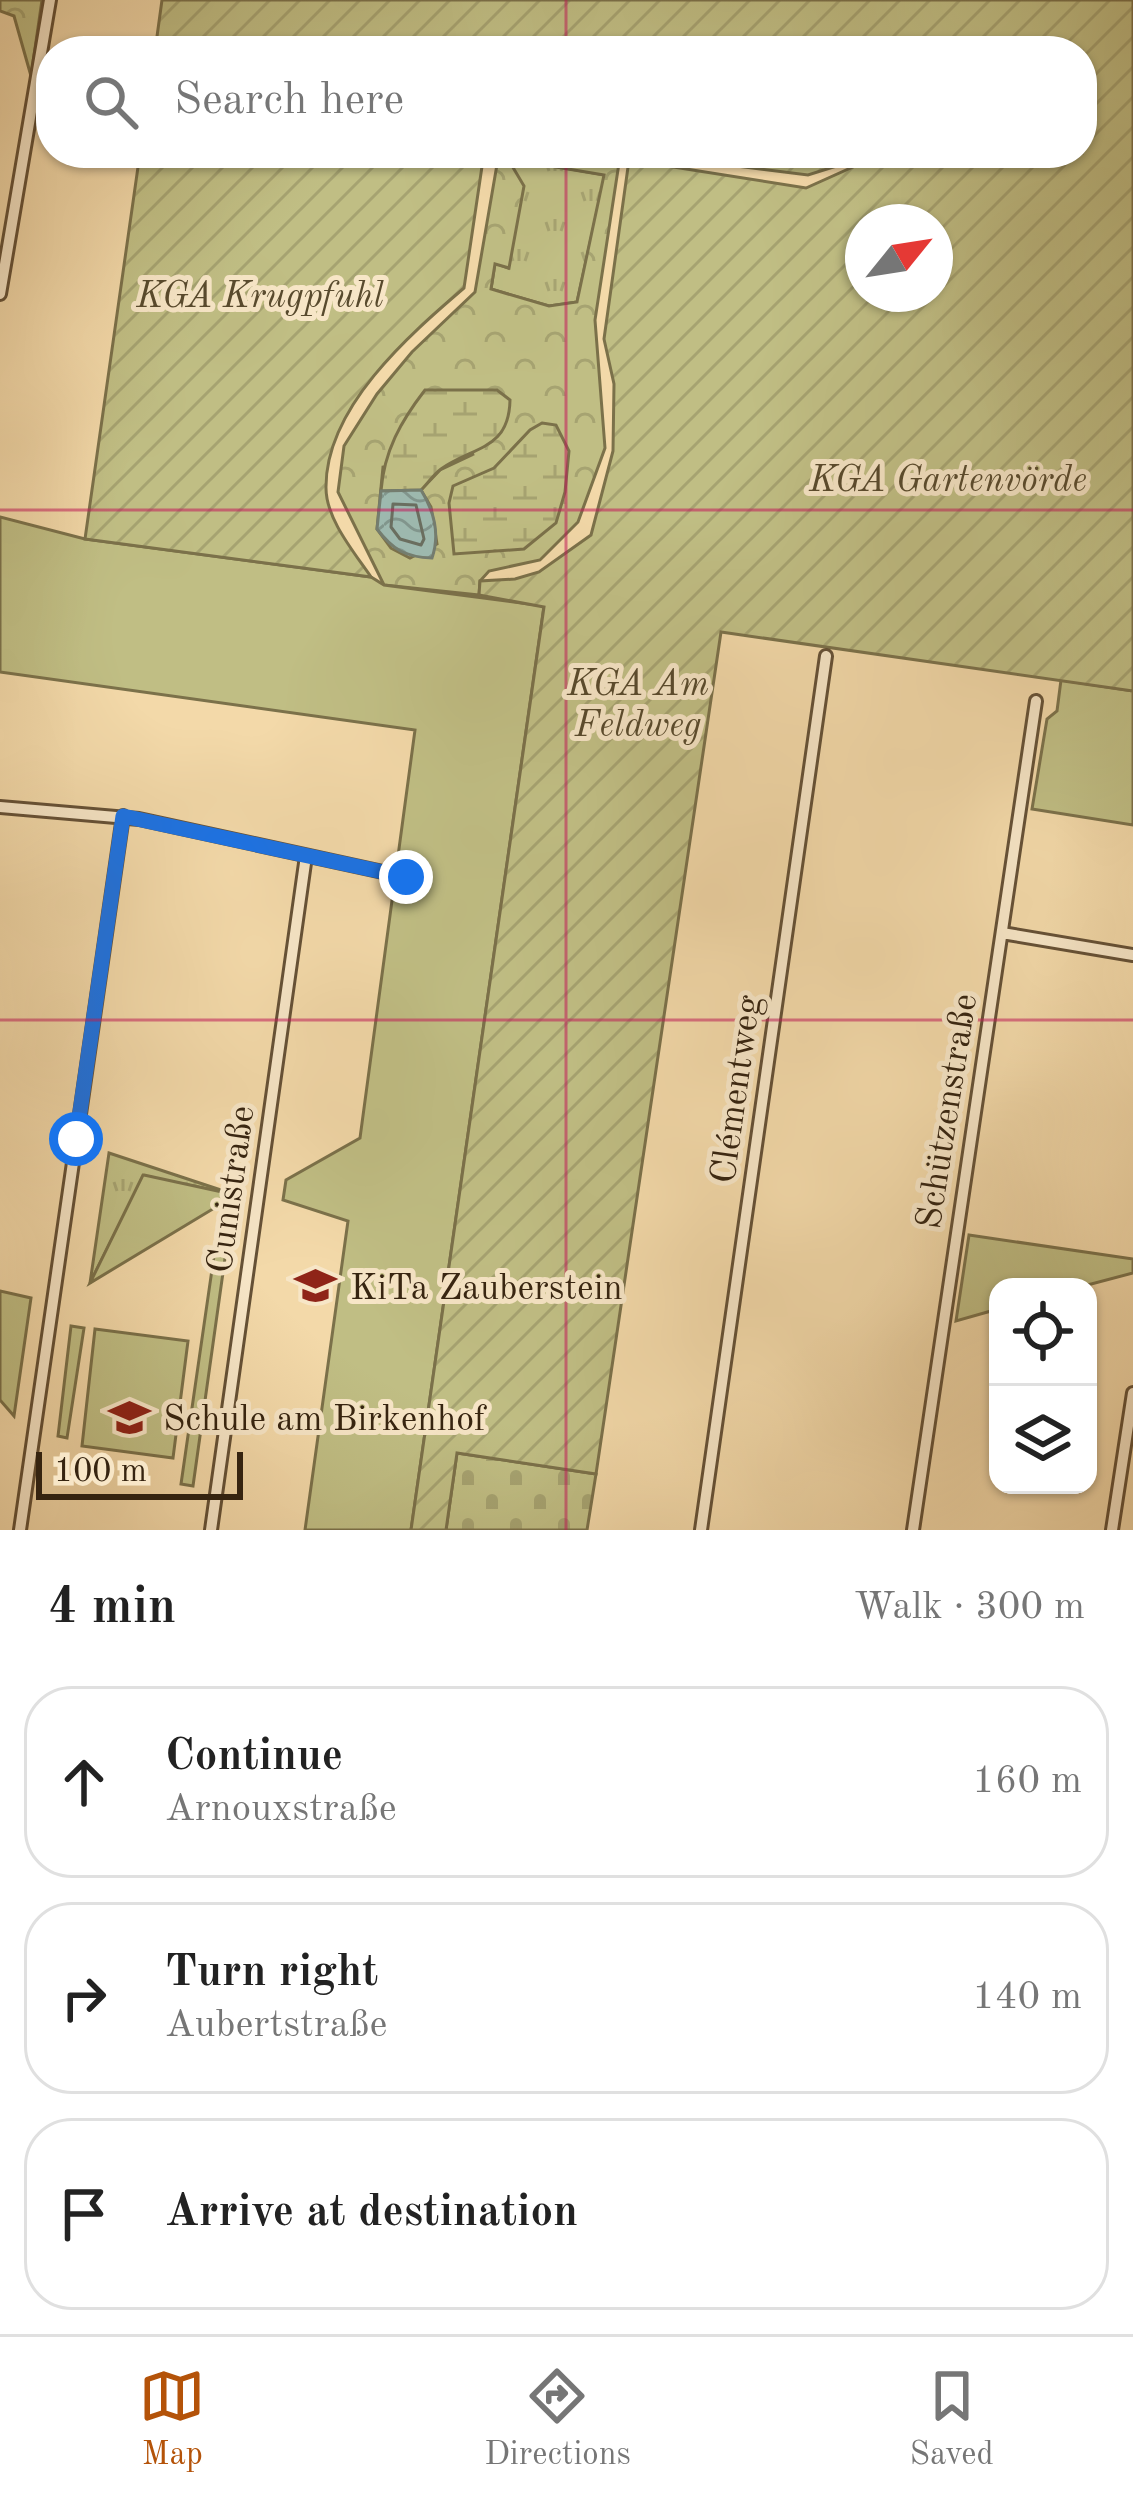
<!DOCTYPE html>
<html lang="en">
<head>
<meta charset="utf-8">
<style>
  body { margin:0; font-family:"Old Standard TT",serif; background:#f6f6f6; color:#222 }
  .controls { position:absolute; right:36px; bottom:36px; display:grid; overflow:hidden; border-radius:24px; box-shadow:0 3px 9px #0004 }
  .controls button { width:108px; height:108px; display:grid; place-items:center; padding:0; border:0; border-bottom:3px solid #e0e0e0; background:#fff; color:#222; font:60px sans-serif }
  .compass { position:absolute; left:845px; top:204px; width:108px; height:108px; border-radius:50%; background:#fff; box-shadow:0 3px 9px #0004; rotate:60deg }
  .scale { position:absolute; left:36px; bottom:30px; width:207px; box-sizing:border-box; padding-left:12px; border:6px solid #362410; border-top:0; font-size:33px; line-height:42px; white-space:nowrap; color:#362410; -webkit-text-stroke:9px #f7e6c7; paint-order:stroke }
  .stop { position:absolute; width:36px; height:36px; margin:-27px; border:9px solid #1a73e8; border-radius:50%; background:#fff }
  .stop.end { background:#1a73e8; border-color:#fff; box-shadow:0 3px 12px #0008 }
  .list { margin:0; padding:0; list-style:none }
  h2 { display:flex; justify-content:space-between; align-items:center; height:156px; margin:0; padding:0 48px; font-size:51px }
  h2 small { font-size:39px; font-weight:400; color:#767676 }
  .list li { display:grid; grid-template-columns:78px 1fr auto; gap:36px; align-items:center; box-sizing:border-box; height:192px; margin:0 24px 24px; padding:0 24px; border:3px solid #e0e0e0; border-radius:48px }
  .list b { display:block; font-size:45px; white-space:nowrap }
  .list p { margin:0; font-size:39px; white-space:nowrap; color:#767676 }
  .list em { font-size:39px; font-style:normal; color:#767676 }
  .icon { flex:none; width:66px; height:66px; fill:none; stroke:currentColor; stroke-width:2; stroke-linecap:round; stroke-linejoin:round }
  .map { position:relative; flex:none; width:1133px; height:1530px; overflow:hidden }
  .search { position:absolute; background:#fff; box-shadow:0 3px 9px #0004; left:36px; right:36px; top:36px; height:132px; display:flex; align-items:center; gap:30px; box-sizing:border-box; padding:0 42px; border-radius:48px; color:#767676; font-size:45px }
  .sheet { height:804px; background:#fff }
  nav { display:flex; justify-content:space-around; align-items:center; box-sizing:border-box; height:168px; border-top:3px solid #e0e0e0; background:#fff; font-size:33px; color:#767676 }
  nav a { display:grid; justify-items:center; gap:6px }
  nav .on { color:#b45309 }
  .map>svg:first-child { display:block }
  .grass { fill:url(#grass-tufts); stroke:#7b714a; stroke-width:3 }
  .forest { fill:url(#forest-crowns); stroke:#7b714a; stroke-width:3; fill-rule:evenodd }
  .wetland { fill:url(#wetland-marsh); stroke:#7b714a; stroke-width:3 }
  .cemetery { fill:url(#cemetery-stones); stroke:#7b714a; stroke-width:3 }
  .park { fill:#c0be84; stroke:#7b714a; stroke-width:3 }
  .garden { fill:url(#garden-furrows); stroke:#7b714a; stroke-width:3; fill-rule:evenodd }
  .water { fill:url(#water-waves); stroke:#747d6f; stroke-width:3 }
  .lines { fill:none; stroke-linecap:round; stroke-linejoin:round }
  .shore { stroke:#6a6e60; stroke-width:3 }
  .minor-casing { stroke:#655136; stroke-width:16 }
  .minor { stroke:#f7e6c7; stroke-width:10 }
  .route { stroke:#1a73e8; stroke-width:15 }
  .grid { fill:none; stroke:#c2185b; stroke-width:3; stroke-opacity:0.55 }
  .labels { text-anchor:middle; stroke-width:10; stroke-linejoin:round; paint-order:stroke }
  .park-label { font-size:36px; font-style:italic; fill:#584a2d; stroke:#f7e6c7 }
  .street-label { font-size:36px; fill:#362410; stroke:#f7e6c7 }
  .poi-label { font-size:36px; fill:#362410; stroke:#f7e6c7; text-anchor:start }
</style>
</head>
<body>
<div class="map">
<svg width="1133" height="1530" viewBox="0 0 1133 1530">
  <defs>
    <pattern id="grass-tufts" width="24" height="20" patternUnits="userSpaceOnUse" patternTransform="scale(3)"><rect width="24" height="20" fill="#c0be84"/><path d="M3 7l-1-3M5 7V3M7 7l1-3M15 17l-1-3M17 17v-4M19 17l1-3" fill="none" stroke="#a6a371"/></pattern>
    <pattern id="forest-crowns" width="20" height="18" patternUnits="userSpaceOnUse" patternTransform="scale(3)"><rect width="20" height="18" fill="#c0be84"/><path d="M2 6a3 3 0 1 1 6 0M12 15a3 3 0 1 1 6 0" fill="none" stroke="#a6a371"/></pattern>
    <pattern id="wetland-marsh" width="20" height="14" patternUnits="userSpaceOnUse" patternTransform="scale(3)"><rect width="20" height="14" fill="#c0be84"/><path d="M1 5h8M5 5V1M11 12h8M15 12V8" fill="none" stroke="#a6a371"/></pattern>
    <pattern id="cemetery-stones" width="16" height="16" patternUnits="userSpaceOnUse" patternTransform="scale(3)"><rect width="16" height="16" fill="#c0be84"/><path d="M2 7V4a2 2 0 0 1 4 0v3zM10 15v-3a2 2 0 0 1 4 0v3z" fill="#a6a371"/></pattern>
    <pattern id="garden-furrows" width="10" height="10" patternUnits="userSpaceOnUse" patternTransform="scale(3)"><rect width="10" height="10" fill="#c0be84"/><path d="M-1 1l2-2M0 10L10 0M9 11l2-2" fill="none" stroke="#a6a371"/></pattern>
    <pattern id="water-waves" width="16" height="10" patternUnits="userSpaceOnUse" patternTransform="scale(3)"><rect width="16" height="10" fill="#9db9af"/><path d="M0 5q4-4 8 0t8 0" fill="none" stroke="#81968d"/></pattern>
  </defs>
  <rect width="100%" height="100%" fill="#f3d9a9"/>
  <filter id="stains"><feTurbulence type="fractalNoise" baseFrequency=".00167" numOctaves="4"/><feColorMatrix values="0 0 0 0 .2 0 0 0 0 .09 0 0 0 0 .02 0 0 0 .5 -.17"/></filter>
  <radialGradient id="worn" r=".72"><stop offset=".6" stop-color="#630" stop-opacity="0"/><stop offset="1" stop-color="#630" stop-opacity=".3"/></radialGradient>
  <!-- grass -->
  <path class="grass" d="M 506,158 L 605,175 L 577,302 L 549,306 L 491,289 L 495,263 L 508,268 Z
    M 109,1153 L 236,1195 L 144,1176 L 90,1283 Z"/>
  <!-- forest -->
  <path class="forest" d="M 0,0 L 42,0 L 31,76 L 14,16 L 0,11 Z
    M 499,153 L 537,153 L 619,163 L 595,320 L 605,448 L 578,522 L 540,560 L 489,571 L 480,581 L 479,595 L 384,585 L 338,492 L 344,446 L 377,394 L 412,352 L 475,292 ZM 508,159 L 604,175 L 577,302 L 549,306 L 491,289 L 495,264 L 509,268 L 524,186 ZM 474,454 L 440,470 L 421,490 L 431,507 L 437,544 L 410,558 L 391,548 L 377,529 L 383,467 Z"/>
  <!-- wetland -->
  <path class="wetland" d="M 425,390 L 497,390 L 510,400 C 509,450 474,446 441,469 C 434,474 427,484 421,490 L 381,491 C 384,451 401,421 425,390 Z
    M 542,423 L 556,425 L 569,451 L 565,492 L 556,523 L 524,549 L 454,554 L 449,503 L 453,486 L 494,468 L 530,430 Z"/>
  <!-- cemetery -->
  <path class="cemetery" d="M 457,1453 L 596,1474 L 587,1530 L 446,1530 Z"/>
  <!-- park -->
  <path class="park" d="M 0,517 L 85,539 L 371,577 L 384,585 L 544,606 L 411,1530 L 305,1530 L 348,1221 L 283,1200 L 286,1180 L 360,1138 L 415,730 L 0,672 Z
    M 1061,680 L 1133,691 L 1133,825 L 1032,809 L 1047,719 L 1057,711 Z
    M 144,1175 L 236,1195 L 90,1283 L 143,1175 Z
    M 217,1235 L 228,1237 L 193,1486 L 181,1484 Z
    M 969,1235 L 1133,1259 L 1133,1273 L 1080,1287 L 998,1287 L 998,1309 L 956,1321 Z
    M 0,1291 L 31,1298 L 14,1416 L 0,1400 Z
    M 71,1326 L 84,1328 L 67,1438 L 58,1436 Z
    M 95,1329 L 188,1341 L 173,1458 L 82,1446 Z"/>
  <!-- garden -->
  <path class="garden" d="M 162,0 L 1133,0 L 1133,691 L 721,632 L 596,1474 L 457,1453 L 446,1530 L 411,1530 L 544,607 L 479,595 L 480,581 L 515,579 L 539,572 L 591,535 L 613,451 L 614,384 L 604,339 L 629,160 L 806,188 L 884,153 L 1082,153 L 1082,51 L 155,51 ZM 863,222 L 935,222 L 935,294 L 863,294 Z
    M 140,153 L 484,153 L 464,288 C 409,335 325,408 326,488 C 326,519 354,552 371,577 L 85,539 Z
    M 633,153 L 878,153 L 808,175 Z"/>
  <!-- water -->
  <path class="water" d="M 421,490 C 434,511 440,535 432,558 C 405,557 393,550 377,529 L 381,491 Z"/>
  <g class="lines">
    <!-- shore -->
    <path class="shore" d="M 393,504 L 416,505 L 424,539 L 421,545 L 400,539 L 391,527 Z"/>
    <defs>
      <path id="minor" d="M 0,294 L 50,0
        M 0,807 L 139,819 L 406,877
        M 1002,933 L 1133,955
        M 20,1530 L 123,816
        M 211,1530 L 306,856
        M 701,1530 L 826,656
        M 913,1530 L 1036,701
        M 1112,1530 L 1133,1393"/>
    </defs>
    <!-- minor casing -->
    <use href="#minor" class="minor-casing"/>
    <!-- minor -->
    <use href="#minor" class="minor"/>
  </g>
  <g class="lines">
    <!-- route -->
    <path class="route" d="M 76,1139 L 123,816 L 406,877"/>
  </g>
  <!-- grid -->
  <path class="grid" d="M 566,0 L 566,51M 566,153 L 566,1530M 0,510 L 1133,510M 0,1020 L 1133,1020"/>
  <!-- icons -->
  <defs>
    <symbol id="school-bare" viewBox="-9 -9 18 18"><path d="M0-5L7-2L0 1L-7-2ZM-4 1L0 2.5L4 1V4Q0 6-4 4Z" fill="#8f2418" stroke="#f7e6c7" stroke-width="2.5" paint-order="stroke"/></symbol>
  </defs>
  <g fill-rule="evenodd">
    <use href="#school-bare" x="286" y="1256" width="59" height="59"/>
    <use href="#school-bare" x="100" y="1388" width="59" height="59"/>
  </g>
  <g class="labels">
    <!-- park labels -->
    <g class="park-label">
      <text x="260" y="307">KGA Krugpfuhl</text>
      <text x="948" y="491">KGA Gartenvörde</text>
      <text x="638" y="695">KGA Am<tspan x="638" dy="41">Feldweg</tspan></text>
    </g>
    <!-- street labels -->
    <g class="street-label">
      <text transform="translate(734 1089) rotate(-82)" y="13">Clémentweg</text>
      <text transform="translate(945 1111) rotate(-81)" y="13">Schützenstraße</text>
      <text transform="translate(229 1189) rotate(-82)" y="13">Cunistraße</text>
    </g>
    <!-- poi labels -->
    <g class="poi-label">
      <text x="350" y="1299">KiTa Zauberstein</text>
      <text x="163" y="1430">Schule am Birkenhof</text>
    </g>
  </g>
  <rect width="100%" height="100%" filter="url(#stains)"/>
  <rect width="100%" height="100%" fill="url(#worn)"/>
</svg>
<div class="controls">
<button><svg class="icon" aria-label="locate" viewBox="0 0 24 24"><circle cx="12" cy="12" r="6"/><path d="M12 2v4M12 18v4M2 12h4M18 12h4"/></svg></button>
<button><svg class="icon" aria-label="layers" viewBox="0 0 24 24"><path d="M12 4l9 5-9 5-9-5zM3 14l9 5 9-5"/></svg></button>
</div>
<svg class="compass" viewBox="-18 -18 36 36"><path d="M0-13l5 13h-10z" fill="#e53935"/><path d="M0 13l5-13h-10z" fill="#767676"/></svg>
<div class="scale">100 m</div>
<div class="stop" style="left:76px;top:1139px"></div>
<div class="stop end" style="left:406px;top:877px"></div>
<div class="search"><svg class="icon" aria-label="search" viewBox="0 0 24 24"><circle cx="10" cy="10" r="6"/><path d="M15 15l6 6"/></svg>Search here</div>
</div>
<section class="sheet">
<h2>4 min<small>Walk · 300 m</small></h2>
<ul class="list">
<li><svg class="icon" aria-label="ahead" viewBox="0 0 24 24"><path d="M12 20V5M6 11l6-6 6 6"/></svg><div><b>Continue</b><p>Arnouxstraße</p></div><em>160 m</em></li>
<li><svg class="icon" aria-label="right" viewBox="0 0 24 24"><path d="M7 20v-9h11M14 6l5 5-5 5"/></svg><div><b>Turn right</b><p>Aubertstraße</p></div><em>140 m</em></li>
<li><svg class="icon" aria-label="arrive" viewBox="0 0 24 24"><path d="M6 21V4h12l-3 4 3 4H6"/></svg><div><b>Arrive at destination</b></div></li>
</ul>
</section>
<nav>
<a class="on"><svg class="icon" aria-label="map" viewBox="0 0 24 24"><path d="M3 6l6-2 6 2 6-2v14l-6 2-6-2-6 2zM9 4v14M15 6v14"/></svg>Map</a>
<a><svg class="icon" aria-label="directions" viewBox="0 0 24 24"><path d="M12 3l9 9-9 9-9-9zM9 14v-3h6M13 9l2 2-2 2"/></svg>Directions</a>
<a><svg class="icon" aria-label="saved" viewBox="0 0 24 24"><path d="M7 4h10v16l-5-4-5 4z"/></svg>Saved</a>
</nav>
</body>
</html>
